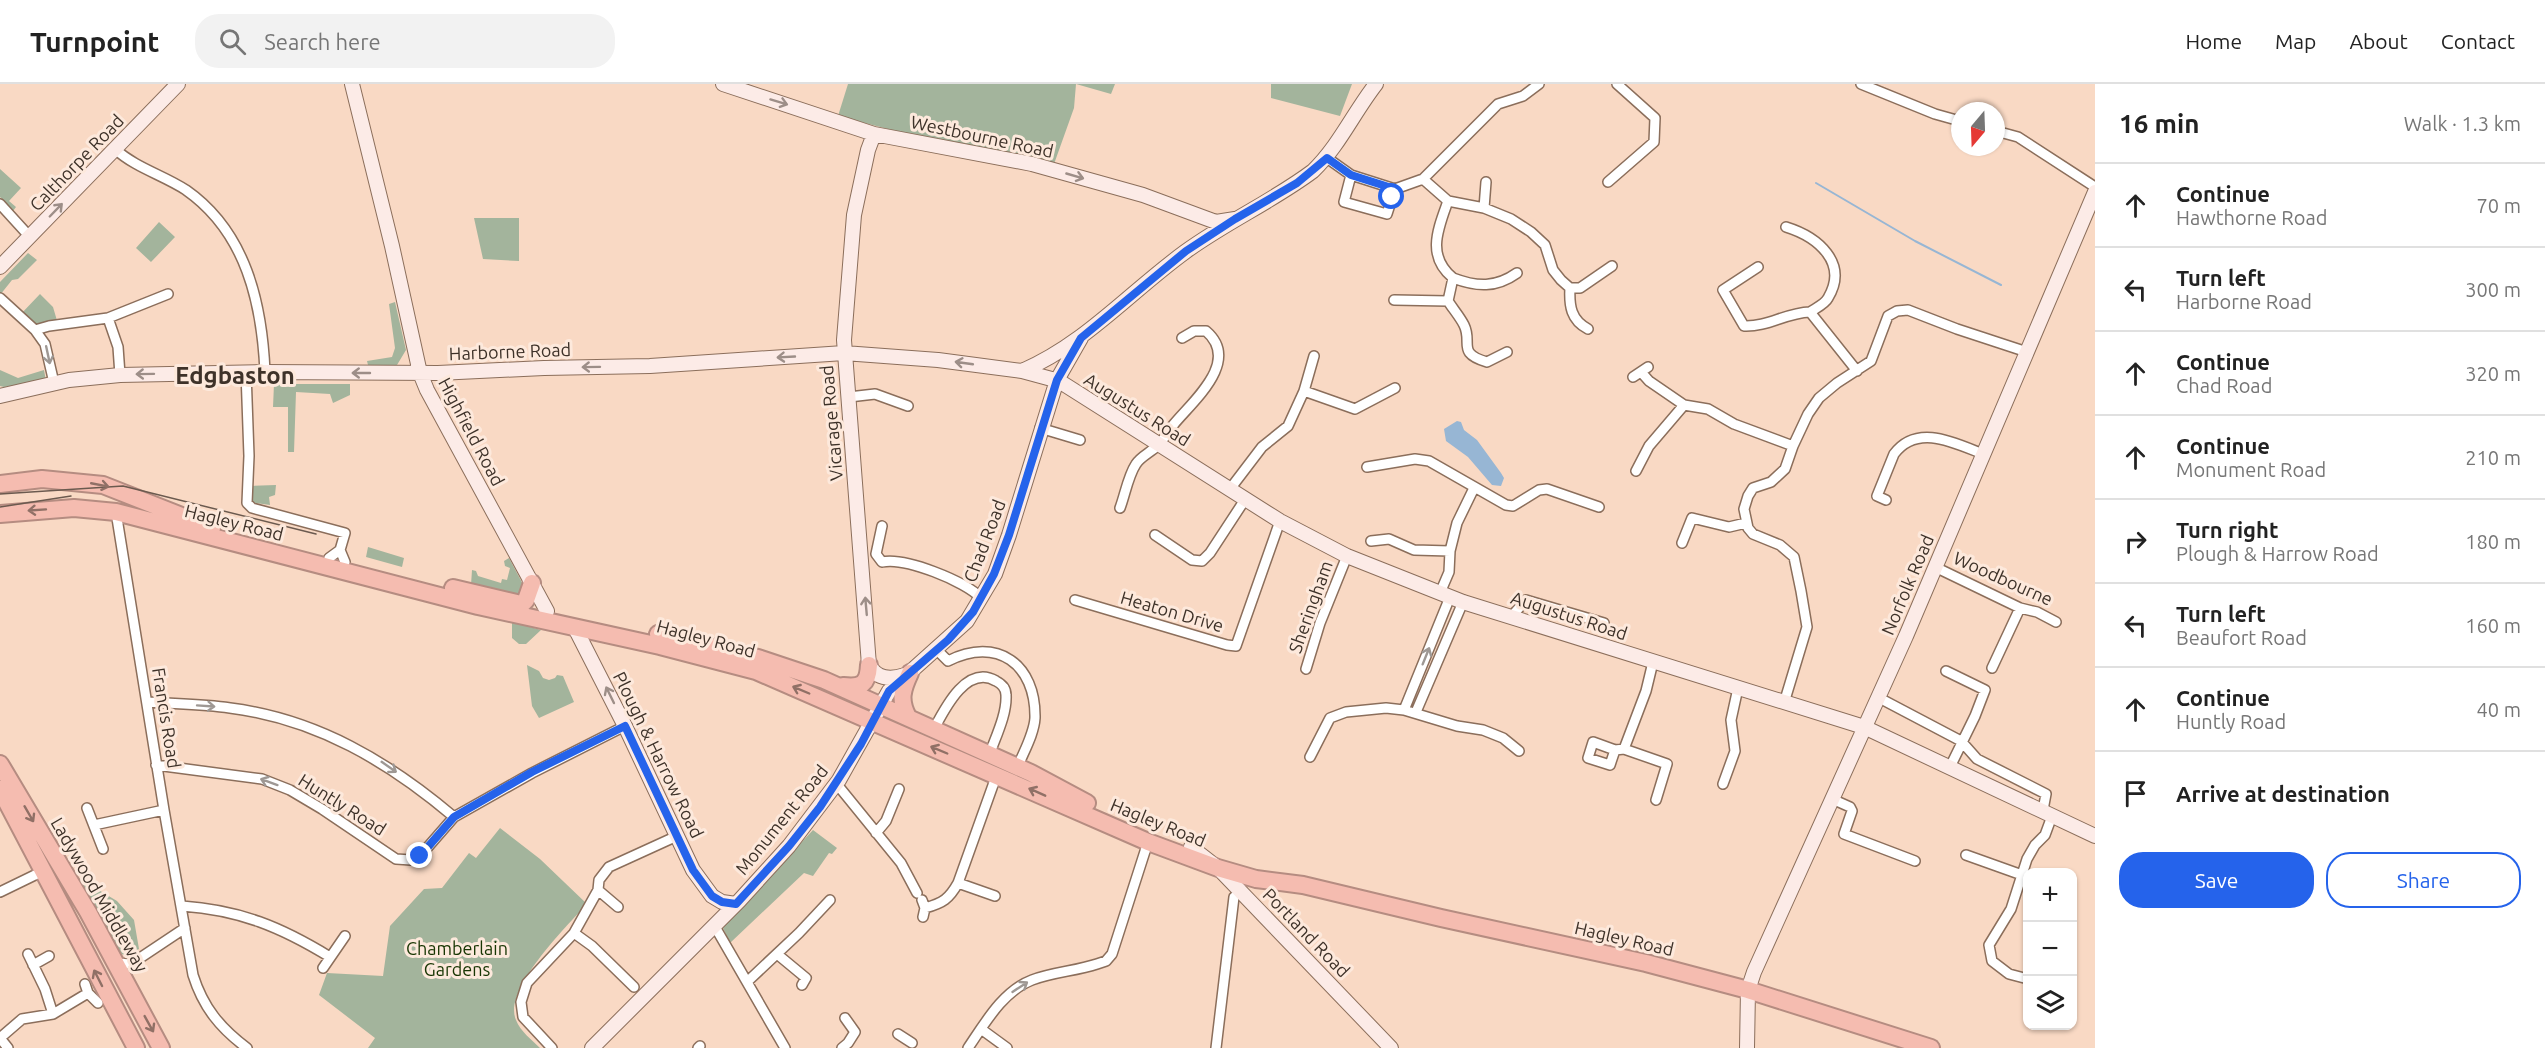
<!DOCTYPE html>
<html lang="en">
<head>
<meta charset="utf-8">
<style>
  body { margin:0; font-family:Ubuntu,sans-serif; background:#f2f2f2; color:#222 }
  .controls { position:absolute; right:18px; bottom:18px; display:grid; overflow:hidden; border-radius:12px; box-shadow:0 2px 4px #0004 }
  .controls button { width:54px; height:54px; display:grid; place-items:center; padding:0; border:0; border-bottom:2px solid #e0e0e0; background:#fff; color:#222; font:30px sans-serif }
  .compass { position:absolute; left:1951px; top:18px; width:54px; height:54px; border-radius:50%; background:#fff; box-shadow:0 2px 4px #0004; rotate:199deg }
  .stop { position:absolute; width:18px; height:18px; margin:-14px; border:4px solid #2563eb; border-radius:50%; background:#fff }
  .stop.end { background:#2563eb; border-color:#fff; box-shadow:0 2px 6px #0008 }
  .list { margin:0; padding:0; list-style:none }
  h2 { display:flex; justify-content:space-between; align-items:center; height:78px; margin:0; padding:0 24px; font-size:26px }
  h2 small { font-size:20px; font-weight:400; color:#767676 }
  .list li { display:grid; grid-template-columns:39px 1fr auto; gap:18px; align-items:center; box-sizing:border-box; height:84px; padding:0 24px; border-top:2px solid #e0e0e0 }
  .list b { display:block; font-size:22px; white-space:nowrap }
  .list p { margin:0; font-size:20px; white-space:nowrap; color:#767676 }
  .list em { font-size:20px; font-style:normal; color:#767676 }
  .actions { display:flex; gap:12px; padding:18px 24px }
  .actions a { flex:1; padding:14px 0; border:2px solid #2563eb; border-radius:24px; text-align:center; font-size:21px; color:#2563eb }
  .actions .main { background:#2563eb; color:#fff }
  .icon { flex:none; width:33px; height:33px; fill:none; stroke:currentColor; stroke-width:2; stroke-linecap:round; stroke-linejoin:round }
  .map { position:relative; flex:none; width:2095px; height:964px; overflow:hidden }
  header { display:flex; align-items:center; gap:36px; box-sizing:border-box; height:84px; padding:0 30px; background:#fff; border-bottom:2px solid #e0e0e0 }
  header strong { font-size:28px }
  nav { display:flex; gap:33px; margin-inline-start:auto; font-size:21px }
  .search { width:420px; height:54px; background:#f2f2f2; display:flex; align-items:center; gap:15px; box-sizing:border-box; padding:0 21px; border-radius:24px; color:#767676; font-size:22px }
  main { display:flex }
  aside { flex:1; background:#fff }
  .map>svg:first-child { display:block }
  .green { fill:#a3b49c }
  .water { fill:#97b6d4 }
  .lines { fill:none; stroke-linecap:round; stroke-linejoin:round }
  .stream { stroke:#97b6d4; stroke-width:2 }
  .street-casing { stroke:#8b6e5b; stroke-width:12 }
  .secondary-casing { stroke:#8b6e5b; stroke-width:16 }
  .highway-casing { stroke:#b58c81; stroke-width:20 }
  .street { stroke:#fff; stroke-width:9 }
  .secondary { stroke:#fcebe7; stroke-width:14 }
  .highway { stroke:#f5bcb0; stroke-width:16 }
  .tram { stroke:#6b5a4f; stroke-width:1.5 }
  .oneway { stroke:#9d8e88 }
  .oneway2 { stroke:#9e9894 }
  .oneway3 { stroke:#907066 }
  .route { stroke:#2563eb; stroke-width:8 }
  .labels { text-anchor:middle; stroke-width:6; stroke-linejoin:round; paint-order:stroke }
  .street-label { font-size:18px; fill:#3e3229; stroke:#fde9dc }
  .park-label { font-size:18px; fill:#183603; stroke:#fde9dc }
  .district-label { font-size:24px; font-weight:bold; fill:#3e3229; stroke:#fde9dc }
</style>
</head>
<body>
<header>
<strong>Turnpoint</strong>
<div class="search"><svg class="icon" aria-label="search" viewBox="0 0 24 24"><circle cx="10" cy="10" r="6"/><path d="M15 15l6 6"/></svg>Search here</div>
<nav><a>Home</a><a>Map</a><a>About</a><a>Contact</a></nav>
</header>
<main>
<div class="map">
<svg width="2095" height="964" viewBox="0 0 2095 964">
  <rect width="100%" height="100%" fill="#f9d9c4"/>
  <!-- green -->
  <path class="green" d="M 848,0 L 1115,0 L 1111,10 L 1076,0 L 1074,24 L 1054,80 L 907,50 L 838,32 Z
    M 1271,0 L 1352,0 L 1340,32 L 1271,14 Z
    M 0,85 L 21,104 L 9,117 L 16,123 L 13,127 L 0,113 Z
    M 474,134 L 519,134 L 519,177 L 483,175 Z
    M 159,138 L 175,153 L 151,178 L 136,164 Z
    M 28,169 L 37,176 L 18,195 L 12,196 L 0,211 L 0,198 Z
    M 40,210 L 53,223 L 58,240 L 35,246 L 19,232 Z
    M 395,218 L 406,266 L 397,281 L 368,281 L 367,277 L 392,273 L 395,264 L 389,220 Z
    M 0,286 L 18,294 L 44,286 L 46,297 L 4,303 L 0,302 Z
    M 274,300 L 350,300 L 350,311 L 333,319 L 330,310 L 296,308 L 294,368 L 288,368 L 288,323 L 273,323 Z
    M 276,401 L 275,411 L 269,413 L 270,421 L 249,418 L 250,402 Z
    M 368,463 L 404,474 L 402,483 L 366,473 Z
    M 509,474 L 526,506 L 521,515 L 471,501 L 472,486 L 476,487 L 478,492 L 501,499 L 502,495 L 507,496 L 510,484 L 505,482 L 504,477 Z
    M 512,538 L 541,546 L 526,560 L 519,560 L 512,554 Z
    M 527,581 L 539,587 L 543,594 L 549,596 L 555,594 L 557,591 L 563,592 L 574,618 L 539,634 L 532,622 Z
    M 500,744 L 540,775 L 587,820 C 568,841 502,906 516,936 C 520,947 532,956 540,964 L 368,964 L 375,954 L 319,911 L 327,889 L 383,892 L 390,842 L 424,805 L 442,804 L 469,769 L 476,774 Z
    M 813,746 L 837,764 L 832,770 L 829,769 L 813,792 L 804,789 L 730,859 L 723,844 L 728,837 Z
    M 77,793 L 117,817 L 134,836 L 139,865 L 126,872 C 106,866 87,812 77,793 Z"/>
  <!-- water -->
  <path class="water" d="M 1457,337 L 1461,338 L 1464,346 L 1477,356 L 1501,389 L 1504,394 L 1501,402 L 1492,401 L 1468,373 L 1446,357 L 1444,345 Z"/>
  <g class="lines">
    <!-- stream -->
    <path class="stream" d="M 1816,99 L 1915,157 L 2001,201"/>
    <defs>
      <path id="street" d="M 1861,0 L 1935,30 L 1960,37
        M 1996,47 L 2018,53 L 2095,103
        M 115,65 C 136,84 163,91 186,106 C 246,148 262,219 265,288
        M 1327,74 L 1351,91 L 1395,105 L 1423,95 L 1498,20 L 1523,12 L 1539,0
        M 1351,91 L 1344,118 L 1387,130 L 1395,105
        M 1423,95 L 1448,117 L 1484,124 L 1511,135 L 1531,148 L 1545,161 L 1553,186 L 1561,196 L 1570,204 L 1580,204 L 1612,182
        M 1608,98 L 1654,58 L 1655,34 L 1617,0
        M 1448,117 C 1438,145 1426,172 1453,194
        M 0,120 L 30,153
        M 1484,124 L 1486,98
        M 1786,143 C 1818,153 1849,179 1828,214 C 1825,220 1816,224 1810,228
        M 1758,183 L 1723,206 L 1744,242 C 1768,243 1785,229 1810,228 L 1857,287
        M 1570,204 C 1569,222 1571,236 1588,245
        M 0,214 L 35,246 L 45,260 L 54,299
        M 1394,216 L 1448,217 L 1453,194 C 1477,203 1496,204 1517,189
        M 1448,217 C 1453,225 1460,233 1464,241 C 1473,259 1456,269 1487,278 L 1507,268
        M 108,234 L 118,263 L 120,291
        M 35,246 L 49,242 L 108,234 L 168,210
        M 246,288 L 249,372 L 247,419 L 252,424 L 345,449 L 340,466 L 345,478
        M 1641,288 L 1649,297 L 1684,321 L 1708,325 L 1734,340 L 1793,362
        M 1633,293 L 1648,283
        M 1304,307 L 1314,272
        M 849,313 L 875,310 L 908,322
        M 1040,344 L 1080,356
        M 1367,383 L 1415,375 L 1429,377 L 1506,421 L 1513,422 L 1539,406 L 1547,405 L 1599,423
        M 1636,387 L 1649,362 L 1684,321
        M 1230,405 L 1262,363 L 1288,342 L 1304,307 L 1355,325 L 1395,304
        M 1886,416 L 1877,412 L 1894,370 C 1917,339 1955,359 1983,370
        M 1120,424 C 1125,411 1128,392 1136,380 C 1140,373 1151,368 1157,362 C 1164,356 1168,347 1174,340 C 1194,316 1241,277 1206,247 L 1194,247 L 1182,254
        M 116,428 L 164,726 L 193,891 C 203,923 220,944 247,964
        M 882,442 L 876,470 L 882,478 C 905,473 965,497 981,514
        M 1155,451 L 1192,476 L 1202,477 L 1210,469 L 1246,414
        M 1371,457 L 1389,455 L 1414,466 L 1450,467
        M 1682,459 L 1692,434 L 1729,443 L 1746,439
        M 329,474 L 340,466
        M 1935,483 L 2020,524 L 2037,528 L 2056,538
        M 1440,509 L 1449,488 L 1450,467 L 1457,439 L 1474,404
        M 1075,516 L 1227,561 L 1236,562 L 1280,437
        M 1511,533 L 1526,516 L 1604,539
        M 937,566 L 948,577 C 997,552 1036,580 1035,634 C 1034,650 1024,667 1018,682
        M 1992,584 L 2020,524
        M 1306,585 L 1320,539 L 1347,472
        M 1946,587 L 1985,606 L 1975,632 L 1950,683
        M 1885,617 L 1961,657 L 1977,675 L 2046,710 L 2043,726
        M 147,618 C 175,620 203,620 230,624 C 317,635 389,678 454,733
        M 1784,619 L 1807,543 L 1801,507 L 1794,473 L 1780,461 L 1753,450 L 1748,444 L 1744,425 L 1748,412 L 1753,404 L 1771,398 L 1785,385 L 1793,362 L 1808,330 L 1819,314 L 1837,299 L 1871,277 L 1888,232 L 1897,227 L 1908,226 L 1957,245 L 2027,268
        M 1404,626 L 1450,513
        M 1416,628 L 1463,518
        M 934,645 C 945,624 967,580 996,597 C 1002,600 1006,604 1006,611 C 1007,630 996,652 990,669
        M 1624,665 L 1646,607 L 1653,578
        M 1615,666 L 1593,658 L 1588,674 L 1610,681 L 1615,666 L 1624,665 L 1667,680 L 1656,716
        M 1310,673 L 1330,634 L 1346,628 L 1386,624 L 1404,626 L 1457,642 L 1483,646 L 1503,654 L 1519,667
        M 156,681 L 262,695 L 290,706 L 322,725 L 396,775 L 411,776 L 420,772 L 454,733 L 532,689 L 625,642
        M 835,700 L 840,704 L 901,779 L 917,809
        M 1723,700 L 1735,667 L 1731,636 L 1738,604
        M 1832,715 L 1850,723 L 1852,727 L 1844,750 L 1915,777
        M 87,724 L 103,765
        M 94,741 L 164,726
        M 876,749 L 886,737 L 899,705
        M 1966,771 L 2022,791
        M 958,799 L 995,812
        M 598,806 L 618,823
        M 0,808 L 37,790 L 43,784
        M 922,816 L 925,824 L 923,833
        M 182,822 C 240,826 281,843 330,873
        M 925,824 C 943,819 949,815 958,799 L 997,690
        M 714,841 L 785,964
        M 574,849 L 592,862 L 634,903
        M 28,870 L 45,905 L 53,930
        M 777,870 L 806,894 L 802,901
        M 117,879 L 131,880 L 185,844
        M 33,881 L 49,872
        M 323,884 L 345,852
        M 2028,895 L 2009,890 L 1992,877 L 1989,861 L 2011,825 L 2027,775 L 2035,761 L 2045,751 L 2052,732
        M 748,897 L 799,849 L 830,816
        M 85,900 L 88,909 L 98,919
        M 981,945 L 1007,964
        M 898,950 L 912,959
        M 0,954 L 22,935 L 53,930 L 88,909
        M 0,954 L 8,964
        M 552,964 L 523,933 L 521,918 L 527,899 L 574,849 L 598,806 L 599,796 L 609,783 L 677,752
        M 698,964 L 700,962
        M 842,964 L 848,959 L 855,948 L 845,934
        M 968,964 C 985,939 1003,907 1032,896 C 1053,888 1076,887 1097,880 L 1106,877 L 1112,870 L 1148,758
        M 1216,964 L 1234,813"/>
      <path id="secondary" d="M 352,0 L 392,162 L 420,289 L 427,306 L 547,527
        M 723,0 L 874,50 L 1032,80 L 1143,111 L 1216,138 L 1235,135
        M 874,50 L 868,66 L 854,131 L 844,256 L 869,581 C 877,595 890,596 905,591
        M 0,183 L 178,0
        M 1022,287 C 1085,260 1130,208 1185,168 C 1226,138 1273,117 1313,87 C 1339,62 1354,28 1376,0
        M 0,312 L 69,296 L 120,291 L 265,288 L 438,289 L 544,284 L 650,282 L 844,269 L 938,276 L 1022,287 L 1059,297 L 1280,437 L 1347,472 L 1463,518 L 1864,643 L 2095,752
        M 575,544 L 625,642 L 693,786 L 712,812 L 722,818 L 736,820
        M 1191,763 L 1218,784 L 1391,964
        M 592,964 L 739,817 L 789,762 L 839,696 L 889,607 L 967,537 L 995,490 L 1009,451 L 1057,296 L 1081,254
        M 1747,964 L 1748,906 L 1754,888 L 1906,552 L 2095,108"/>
      <path id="highway" d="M 0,400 L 42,395 L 103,401 L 212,444
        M 0,430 L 74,424 L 116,428 L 478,522 L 660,562 L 756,587 L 1148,758 L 1218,784 L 1256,795 L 1303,801 L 1441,834 L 1646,879 L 1748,906 L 1931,964
        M 453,504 L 521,520
        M 522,520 L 526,516 L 532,499
        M 658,550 L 758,574 L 824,596 L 1031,689 L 1087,719
        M 843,602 C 862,604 868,600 869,581
        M 908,633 C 899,616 902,606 910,589
        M 0,680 L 88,828 L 161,964
        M 0,705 L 136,964"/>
    </defs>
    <!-- street casing -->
    <use href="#street" class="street-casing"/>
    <!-- secondary casing -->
    <use href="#secondary" class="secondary-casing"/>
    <!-- highway casing -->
    <use href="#highway" class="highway-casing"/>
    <!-- street -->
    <use href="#street" class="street"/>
    <!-- secondary -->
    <use href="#secondary" class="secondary"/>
    <!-- highway -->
    <use href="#highway" class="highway"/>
    <!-- tram -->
    <path class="tram" d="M 0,410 L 123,402 L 316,450
      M 0,423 L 71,412"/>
  </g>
  <!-- one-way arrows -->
  <defs><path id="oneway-shaft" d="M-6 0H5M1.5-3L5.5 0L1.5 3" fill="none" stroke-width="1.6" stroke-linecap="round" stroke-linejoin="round" transform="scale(1.5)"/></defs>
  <g class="oneway">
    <use href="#oneway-shaft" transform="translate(779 18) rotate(17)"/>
    <use href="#oneway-shaft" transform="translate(1075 92) rotate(16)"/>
    <use href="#oneway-shaft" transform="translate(56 126) rotate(-46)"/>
    <use href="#oneway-shaft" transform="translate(786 273) rotate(177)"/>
    <use href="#oneway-shaft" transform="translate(964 279) rotate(-172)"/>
    <use href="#oneway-shaft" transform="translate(591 283) rotate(179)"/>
    <use href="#oneway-shaft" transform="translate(361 289) rotate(-180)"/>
    <use href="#oneway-shaft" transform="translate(145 290) rotate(179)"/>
    <use href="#oneway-shaft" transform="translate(866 522) rotate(-95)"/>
    <use href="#oneway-shaft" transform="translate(610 611) rotate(-116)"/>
  </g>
  <g class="oneway2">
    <use href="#oneway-shaft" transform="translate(48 271) rotate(78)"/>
    <use href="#oneway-shaft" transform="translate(1426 572) rotate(-68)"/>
    <use href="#oneway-shaft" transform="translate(206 622) rotate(4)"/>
    <use href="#oneway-shaft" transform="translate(389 683) rotate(35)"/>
    <use href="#oneway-shaft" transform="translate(269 698) rotate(-160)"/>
    <use href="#oneway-shaft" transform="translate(1020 903) rotate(-33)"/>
  </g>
  <g class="oneway3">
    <use href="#oneway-shaft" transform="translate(100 401) rotate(11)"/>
    <use href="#oneway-shaft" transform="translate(37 426) rotate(176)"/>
    <use href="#oneway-shaft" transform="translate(801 606) rotate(-157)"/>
    <use href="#oneway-shaft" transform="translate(939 666) rotate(-157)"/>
    <use href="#oneway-shaft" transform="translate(1037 708) rotate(-156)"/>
    <use href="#oneway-shaft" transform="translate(29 730) rotate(60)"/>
    <use href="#oneway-shaft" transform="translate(98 894) rotate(-117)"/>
    <use href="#oneway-shaft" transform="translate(149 940) rotate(61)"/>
  </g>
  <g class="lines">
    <!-- route -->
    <path class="route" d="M 420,772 L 454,733 L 532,688 L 625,642 L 693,786 L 712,812 L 722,818 L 736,820 L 789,762 L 820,723 L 861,660 L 889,607 L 948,556 L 973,528 L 994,490 L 1009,451 L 1057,296 L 1081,254 L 1186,167 L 1235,135 L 1297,99 L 1327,74 L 1351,91 L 1395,105 L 1392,113"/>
  </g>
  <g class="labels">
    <!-- street labels -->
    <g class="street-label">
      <text transform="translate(982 53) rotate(12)" y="6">Westbourne Road</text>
      <text transform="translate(77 79) rotate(-46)" y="6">Calthorpe Road</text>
      <text transform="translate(510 268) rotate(-2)" y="6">Harborne Road</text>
      <text transform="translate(1137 326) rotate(32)" y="6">Augustus Road</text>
      <text transform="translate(832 339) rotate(-95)" y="6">Vicarage Road</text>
      <text transform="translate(471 348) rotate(62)" y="6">Highfield Road</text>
      <text transform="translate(234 439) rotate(14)" y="6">Hagley Road</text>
      <text transform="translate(985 457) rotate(-69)" y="6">Chad Road</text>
      <text transform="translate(2003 495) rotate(24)" y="6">Woodbourne</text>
      <text transform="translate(1908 501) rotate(-67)" y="6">Norfolk Road</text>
      <text transform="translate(1311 523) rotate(-70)" y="6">Sheringham</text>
      <text transform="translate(1172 528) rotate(16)" y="6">Heaton Drive</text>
      <text transform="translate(1569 532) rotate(18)" y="6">Augustus Road</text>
      <text transform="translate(706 555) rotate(15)" y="6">Hagley Road</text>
      <text transform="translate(166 634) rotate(81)" y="6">Francis Road</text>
      <text transform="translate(658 671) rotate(64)" y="6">Plough &amp; Harrow Road</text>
      <text transform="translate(342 721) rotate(32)" y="6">Huntly Road</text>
      <text transform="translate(782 736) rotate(-51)" y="6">Monument Road</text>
      <text transform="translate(1158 739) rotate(22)" y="6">Hagley Road</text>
      <text transform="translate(99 811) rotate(60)" y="6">Ladywood Middleway</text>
      <text transform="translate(1306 849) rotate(46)" y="6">Portland Road</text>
      <text transform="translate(1624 855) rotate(13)" y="6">Hagley Road</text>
    </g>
    <!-- park labels -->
    <g class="park-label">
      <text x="457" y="871">Chamberlain<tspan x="457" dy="21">Gardens</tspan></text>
    </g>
    <!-- district labels -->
    <g class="district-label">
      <text x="235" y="300">Edgbaston</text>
    </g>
  </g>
</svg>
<div class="controls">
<button>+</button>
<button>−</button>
<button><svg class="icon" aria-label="layers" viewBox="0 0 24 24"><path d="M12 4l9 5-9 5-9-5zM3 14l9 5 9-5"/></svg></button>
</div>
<svg class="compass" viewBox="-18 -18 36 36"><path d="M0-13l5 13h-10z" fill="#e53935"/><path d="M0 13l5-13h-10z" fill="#767676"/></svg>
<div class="stop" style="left:1392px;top:113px"></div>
<div class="stop end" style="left:420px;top:772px"></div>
</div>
<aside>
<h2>16 min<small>Walk · 1.3 km</small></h2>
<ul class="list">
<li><svg class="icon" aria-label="ahead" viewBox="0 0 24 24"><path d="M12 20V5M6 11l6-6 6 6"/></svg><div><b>Continue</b><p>Hawthorne Road</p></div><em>70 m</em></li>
<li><svg class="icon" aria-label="left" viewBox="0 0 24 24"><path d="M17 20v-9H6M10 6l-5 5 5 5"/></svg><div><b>Turn left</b><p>Harborne Road</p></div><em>300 m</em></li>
<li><svg class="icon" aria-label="ahead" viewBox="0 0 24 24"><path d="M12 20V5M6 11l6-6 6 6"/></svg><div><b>Continue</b><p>Chad Road</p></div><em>320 m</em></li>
<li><svg class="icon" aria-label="ahead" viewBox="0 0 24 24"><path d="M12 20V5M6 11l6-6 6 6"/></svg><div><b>Continue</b><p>Monument Road</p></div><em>210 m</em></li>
<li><svg class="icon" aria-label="right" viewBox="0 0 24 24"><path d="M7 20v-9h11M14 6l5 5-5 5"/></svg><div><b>Turn right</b><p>Plough &amp; Harrow Road</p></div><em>180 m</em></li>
<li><svg class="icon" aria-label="left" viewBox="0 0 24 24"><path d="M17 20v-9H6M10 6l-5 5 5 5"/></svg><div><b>Turn left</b><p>Beaufort Road</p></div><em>160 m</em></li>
<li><svg class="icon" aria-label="ahead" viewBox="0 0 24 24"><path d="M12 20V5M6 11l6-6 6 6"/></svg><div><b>Continue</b><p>Huntly Road</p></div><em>40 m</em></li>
<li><svg class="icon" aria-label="arrive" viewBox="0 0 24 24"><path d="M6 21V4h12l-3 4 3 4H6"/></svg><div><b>Arrive at destination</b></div></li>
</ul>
<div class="actions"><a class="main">Save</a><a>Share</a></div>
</aside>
</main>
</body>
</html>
